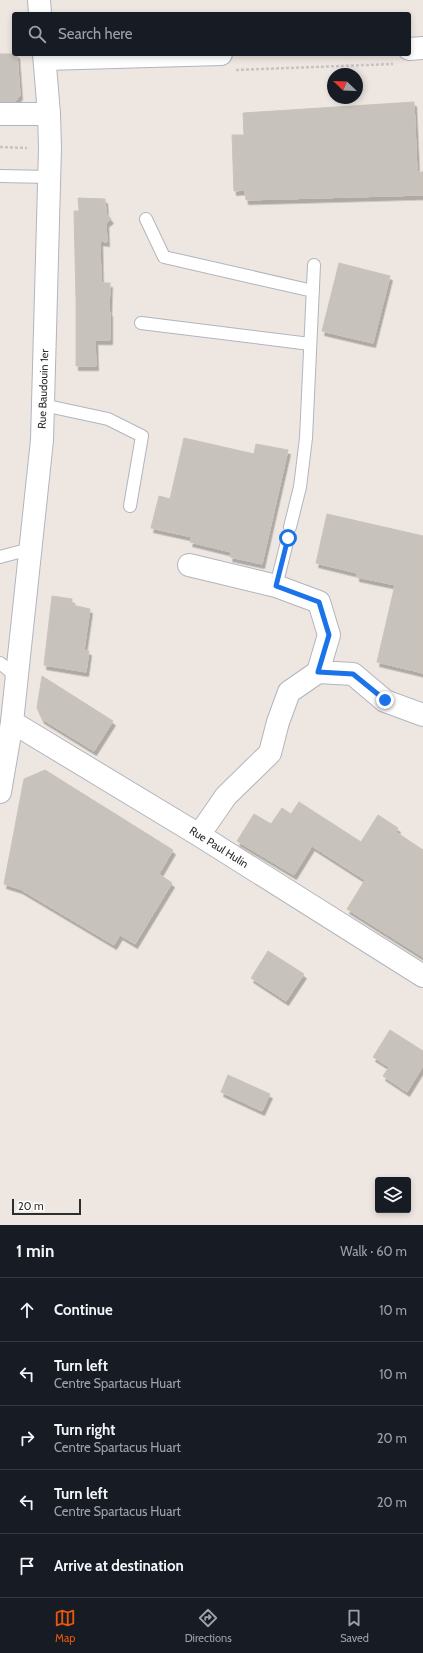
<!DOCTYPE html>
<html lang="en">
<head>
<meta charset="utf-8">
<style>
  body { margin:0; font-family:Cabin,sans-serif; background:#20242c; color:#f1f3f6 }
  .controls { position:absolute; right:12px; bottom:12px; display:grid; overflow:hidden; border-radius:4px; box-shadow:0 2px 6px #0003 }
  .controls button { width:36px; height:36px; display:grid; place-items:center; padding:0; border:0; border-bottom:1px solid #363941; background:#171b24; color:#f1f3f6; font:20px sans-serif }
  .compass { position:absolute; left:327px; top:68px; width:36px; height:36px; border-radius:50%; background:#171b24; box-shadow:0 2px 6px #0003; rotate:293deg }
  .scale { position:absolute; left:12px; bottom:10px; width:69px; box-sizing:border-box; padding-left:4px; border:2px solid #2e2e2e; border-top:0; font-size:11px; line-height:14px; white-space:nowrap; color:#2e2e2e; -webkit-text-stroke:3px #fff; paint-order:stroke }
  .stop { position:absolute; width:12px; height:12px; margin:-9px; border:3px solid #1a73e8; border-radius:50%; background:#fff }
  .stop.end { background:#1a73e8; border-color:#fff; box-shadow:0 1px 4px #0008 }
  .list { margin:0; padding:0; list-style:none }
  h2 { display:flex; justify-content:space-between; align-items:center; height:52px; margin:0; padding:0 16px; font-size:17px }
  h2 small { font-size:13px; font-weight:400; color:#9ea1a6 }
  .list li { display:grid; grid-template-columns:26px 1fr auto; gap:12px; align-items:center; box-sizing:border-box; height:64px; padding:0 16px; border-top:1px solid #363941 }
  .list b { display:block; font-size:15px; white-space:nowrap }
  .list p { margin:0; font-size:13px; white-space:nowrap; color:#9ea1a6 }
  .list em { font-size:13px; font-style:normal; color:#9ea1a6 }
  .icon { flex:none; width:22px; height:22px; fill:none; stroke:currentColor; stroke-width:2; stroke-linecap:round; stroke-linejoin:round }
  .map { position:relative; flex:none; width:423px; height:1225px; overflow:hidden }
  .search { position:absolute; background:#171b24; box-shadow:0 2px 6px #0003; left:12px; right:12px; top:12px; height:44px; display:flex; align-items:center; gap:10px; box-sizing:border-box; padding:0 14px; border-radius:4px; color:#9ea1a6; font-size:15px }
  .sheet { height:372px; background:#171b24 }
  nav { display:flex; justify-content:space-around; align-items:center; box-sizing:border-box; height:56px; border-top:1px solid #363941; background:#171b24; font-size:11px; color:#9ea1a6 }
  nav a { display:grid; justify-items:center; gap:2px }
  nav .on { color:#ea580c }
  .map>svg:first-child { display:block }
  .building { fill:#c7c2bc; stroke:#cac3bb; filter:url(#shadow) }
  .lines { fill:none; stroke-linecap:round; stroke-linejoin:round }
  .service-casing { stroke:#b1b5bd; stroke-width:14 }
  .minor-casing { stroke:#b1b5bd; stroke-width:24 }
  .secondary-casing { stroke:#b1b5bd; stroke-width:24 }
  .path { stroke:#c4c4c4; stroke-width:2.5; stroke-dasharray:3 2; stroke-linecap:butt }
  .service { stroke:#fff; stroke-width:12 }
  .minor { stroke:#fff; stroke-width:22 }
  .secondary { stroke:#fff; stroke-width:22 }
  .route { stroke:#1a73e8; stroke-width:5 }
  .labels { text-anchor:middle; stroke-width:4; stroke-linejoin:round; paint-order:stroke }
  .street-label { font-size:11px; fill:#2e2e2e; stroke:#fff }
</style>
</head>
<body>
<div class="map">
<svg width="423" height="1225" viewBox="0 0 423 1225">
  <defs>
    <filter id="shadow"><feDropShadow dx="2.5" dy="4.5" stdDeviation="0" flood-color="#0004"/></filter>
  </defs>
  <rect width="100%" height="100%" fill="#eee7e1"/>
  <!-- building -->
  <path class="building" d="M 0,54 L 17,54 L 20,95 L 15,102 L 0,102 Z
    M 414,102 L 417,172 L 423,172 L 423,195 L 246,200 L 245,190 L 234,191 L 232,135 L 244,135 L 243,113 Z
    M 78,198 L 105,199 L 106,213 L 111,219 L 106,223 L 107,242 L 100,241 L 101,283 L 110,283 L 109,312 L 110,312 L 110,340 L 95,340 L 96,366 L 76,366 L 76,298 L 74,211 L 79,211 Z
    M 339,263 L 390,276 L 373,343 L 322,331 Z
    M 184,438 L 254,454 L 256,444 L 288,450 L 262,564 L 230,557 L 231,552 L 190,542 L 192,537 L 151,528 L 159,496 L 170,499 Z
    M 327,514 L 423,536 L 423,673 L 377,662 L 395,585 L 357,577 L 357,573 L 316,563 Z
    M 52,596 L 72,599 L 72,605 L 90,609 L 84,650 L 89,651 L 86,672 L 44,665 Z
    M 42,676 L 113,721 L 94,751 L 42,719 L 37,708 Z
    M 45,770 L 173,850 L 159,874 L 172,883 L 135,944 L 120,935 L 114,945 L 20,889 L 4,884 L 24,779 Z
    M 299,802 L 361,842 L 378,815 L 398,828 L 396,832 L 423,850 L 423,957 L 347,909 L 365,880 L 312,846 L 294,875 L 237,841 L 254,814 L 271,824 L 282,808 L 291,814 Z
    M 268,951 L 304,974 L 286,1001 L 251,978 Z
    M 390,1030 L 423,1051 L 423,1066 L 407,1092 L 383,1076 L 389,1067 L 373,1057 Z
    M 228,1075 L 270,1094 L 262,1111 L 221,1092 Z"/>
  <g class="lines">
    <defs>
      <path id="service" d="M 0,176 L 50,177
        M 146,219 L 164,257 L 313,291
        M 141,323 L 310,344
        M 43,405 L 108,419 L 142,436 L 130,506
        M 290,527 L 300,487 L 306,438 L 314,265
        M 0,557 L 30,549
        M 276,586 L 288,538
        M 0,663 L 17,677"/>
      <path id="minor" d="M 409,49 L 423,48
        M 45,59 L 221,54
        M 0,114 L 49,114
        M 189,565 L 276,586 L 319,602 L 329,635 L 318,672
        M 12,722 L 199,835 L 423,976
        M 199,835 L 226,796 L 270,753 L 278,722 L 289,692 L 318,672 L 353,674 L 385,701 L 423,715"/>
      <path id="secondary" d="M 39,0 L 40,14
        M 0,792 L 12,722 L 42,440 L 50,148 L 49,114 L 44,54"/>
    </defs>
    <!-- service casing -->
    <use href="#service" class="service-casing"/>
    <!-- minor casing -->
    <use href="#minor" class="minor-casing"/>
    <!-- secondary casing -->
    <use href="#secondary" class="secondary-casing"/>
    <!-- path -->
    <path class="path" d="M 236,70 L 393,64
      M 0,147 L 27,148"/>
    <!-- service -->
    <use href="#service" class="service"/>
    <!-- minor -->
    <use href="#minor" class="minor"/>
    <!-- secondary -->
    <use href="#secondary" class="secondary"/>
  </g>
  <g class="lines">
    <!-- route -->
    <path class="route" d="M 288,538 L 276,586 L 319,602 L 329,635 L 318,672 L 353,674 L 385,700"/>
  </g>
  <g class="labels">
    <!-- street labels -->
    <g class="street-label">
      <text transform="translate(43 389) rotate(-88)" y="4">Rue Baudouin 1er</text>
      <text transform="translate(219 847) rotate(32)" y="4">Rue Paul Hulin</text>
    </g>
  </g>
</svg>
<div class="controls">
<button><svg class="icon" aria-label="layers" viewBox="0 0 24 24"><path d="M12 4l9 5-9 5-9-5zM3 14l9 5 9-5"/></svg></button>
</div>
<svg class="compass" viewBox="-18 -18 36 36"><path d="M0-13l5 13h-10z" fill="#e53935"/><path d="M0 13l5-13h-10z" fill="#9ea1a6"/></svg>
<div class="scale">20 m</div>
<div class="stop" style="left:288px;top:538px"></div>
<div class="stop end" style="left:385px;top:700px"></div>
<div class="search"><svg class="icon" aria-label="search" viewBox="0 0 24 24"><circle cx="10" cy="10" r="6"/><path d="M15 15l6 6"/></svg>Search here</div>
</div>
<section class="sheet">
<h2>1 min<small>Walk · 60 m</small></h2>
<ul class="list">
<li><svg class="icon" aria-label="ahead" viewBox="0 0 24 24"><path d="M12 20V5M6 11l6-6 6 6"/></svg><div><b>Continue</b></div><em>10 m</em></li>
<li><svg class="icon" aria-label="left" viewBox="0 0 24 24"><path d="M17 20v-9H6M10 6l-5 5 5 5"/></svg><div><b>Turn left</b><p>Centre Spartacus Huart</p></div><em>10 m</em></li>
<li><svg class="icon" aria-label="right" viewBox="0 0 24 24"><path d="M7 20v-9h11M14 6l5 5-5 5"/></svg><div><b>Turn right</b><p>Centre Spartacus Huart</p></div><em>20 m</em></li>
<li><svg class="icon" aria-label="left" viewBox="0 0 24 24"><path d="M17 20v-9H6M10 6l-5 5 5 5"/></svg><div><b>Turn left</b><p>Centre Spartacus Huart</p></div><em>20 m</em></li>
<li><svg class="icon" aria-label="arrive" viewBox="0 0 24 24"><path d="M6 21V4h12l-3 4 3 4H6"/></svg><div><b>Arrive at destination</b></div></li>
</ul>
</section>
<nav>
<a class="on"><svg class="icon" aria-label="map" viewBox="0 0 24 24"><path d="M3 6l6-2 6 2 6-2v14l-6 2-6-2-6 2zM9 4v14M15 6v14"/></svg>Map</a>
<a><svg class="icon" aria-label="directions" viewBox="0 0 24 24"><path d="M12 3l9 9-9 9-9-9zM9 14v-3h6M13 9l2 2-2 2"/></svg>Directions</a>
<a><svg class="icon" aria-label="saved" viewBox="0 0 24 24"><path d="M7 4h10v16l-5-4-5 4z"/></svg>Saved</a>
</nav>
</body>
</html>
